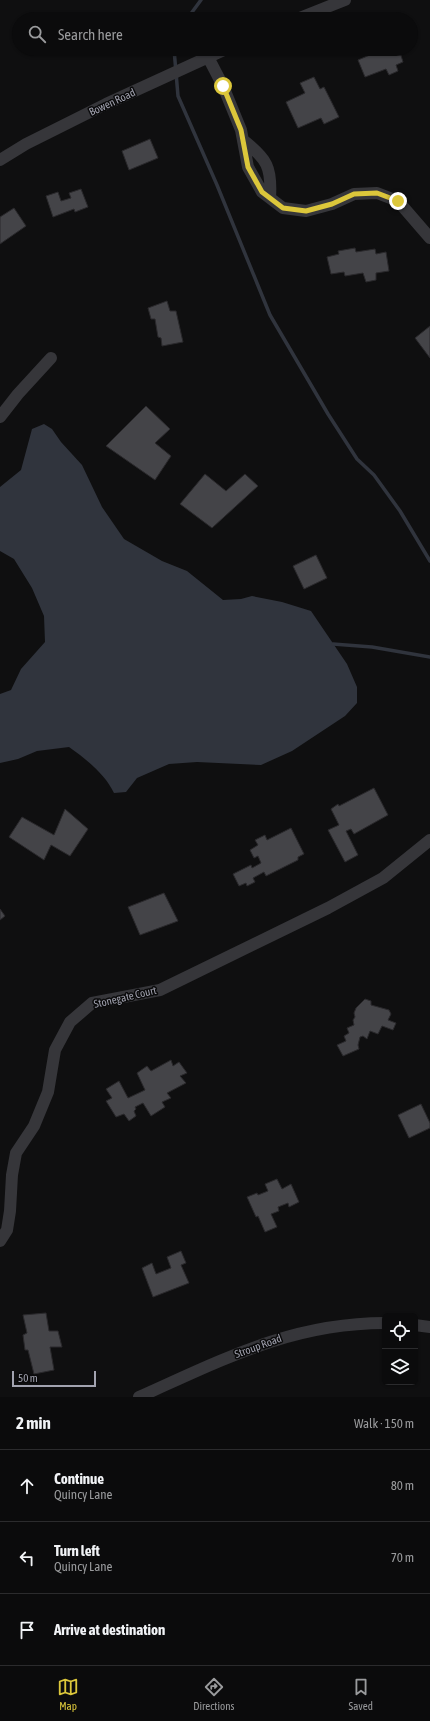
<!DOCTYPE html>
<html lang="en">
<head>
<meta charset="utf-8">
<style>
  body { margin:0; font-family:"Asap Condensed",sans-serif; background:#19191a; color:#f1f3f6 }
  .controls { position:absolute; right:12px; bottom:12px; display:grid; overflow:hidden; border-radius:6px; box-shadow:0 1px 3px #0004 }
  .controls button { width:36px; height:36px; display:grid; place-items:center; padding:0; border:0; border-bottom:1px solid #2b2b2d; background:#0b0b0c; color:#f1f3f6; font:20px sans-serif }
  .scale { position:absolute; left:12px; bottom:10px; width:84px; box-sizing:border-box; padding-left:4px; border:2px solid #a2a3b0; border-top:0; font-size:11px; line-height:14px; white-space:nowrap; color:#a2a3b0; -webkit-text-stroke:3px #0a0a0b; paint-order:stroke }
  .stop { position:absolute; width:12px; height:12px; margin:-9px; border:3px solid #dcc73b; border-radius:50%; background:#fff }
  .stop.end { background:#dcc73b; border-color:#fff; box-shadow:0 1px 4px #0008 }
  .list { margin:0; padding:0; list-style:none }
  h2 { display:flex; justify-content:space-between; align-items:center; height:52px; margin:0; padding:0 16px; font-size:17px }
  h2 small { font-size:13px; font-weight:400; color:#9a9b9d }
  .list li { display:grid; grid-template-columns:26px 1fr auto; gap:12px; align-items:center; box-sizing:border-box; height:72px; padding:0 16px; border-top:1px solid #2b2b2d }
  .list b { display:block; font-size:15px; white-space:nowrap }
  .list p { margin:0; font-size:13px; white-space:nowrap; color:#9a9b9d }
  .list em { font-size:13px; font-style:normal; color:#9a9b9d }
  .icon { flex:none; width:22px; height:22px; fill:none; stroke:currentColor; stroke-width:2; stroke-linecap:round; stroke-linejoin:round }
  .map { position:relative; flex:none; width:430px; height:1397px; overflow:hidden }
  .search { position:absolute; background:#0b0b0c; box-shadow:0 1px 3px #0004; left:12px; right:12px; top:12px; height:44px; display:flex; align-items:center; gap:10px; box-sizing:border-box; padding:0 14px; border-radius:22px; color:#9a9b9d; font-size:15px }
  .sheet { height:268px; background:#0b0b0c }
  nav { display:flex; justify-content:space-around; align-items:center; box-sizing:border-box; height:56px; border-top:1px solid #2b2b2d; background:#0b0b0c; font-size:11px; color:#9a9b9d }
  nav a { display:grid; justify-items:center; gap:2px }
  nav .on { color:#dcc73b }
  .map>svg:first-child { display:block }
  .water { fill:#30343d }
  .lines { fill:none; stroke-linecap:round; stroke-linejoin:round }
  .stream { stroke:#30343d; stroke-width:3.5 }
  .building { fill:#444448; stroke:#2a292c }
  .minor { stroke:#36363a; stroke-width:12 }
  .route { stroke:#dcc73b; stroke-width:5 }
  .labels { text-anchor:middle; stroke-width:3; stroke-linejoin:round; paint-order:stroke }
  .street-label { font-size:11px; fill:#a2a3b0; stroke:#0a0a0b }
</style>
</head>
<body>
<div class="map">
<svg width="430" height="1397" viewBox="0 0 430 1397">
  <rect width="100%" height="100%" fill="#0f0f10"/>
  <!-- water -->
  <path class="water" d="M 44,424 L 52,429 L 61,442 L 82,465 L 102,507 L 124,539 L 162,561 L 187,571 L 223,600 L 241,599 L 252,596 L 282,602 L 311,611 L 347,664 L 357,687 L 357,703 L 345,716 L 292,751 L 261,765 L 197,762 L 169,764 L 137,778 L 126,792 L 114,793 C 105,774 86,759 69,747 L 37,751 L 18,759 L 0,763 L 0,694 L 11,690 L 21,669 L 45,642 L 44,616 L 32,588 L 14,559 L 0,551 L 0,487 L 21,470 L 32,429 Z"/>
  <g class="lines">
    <!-- stream -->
    <path class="stream" d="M 187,19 L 201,0
      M 174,49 L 178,96 L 217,185 L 270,315 L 328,414 L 357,459 L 374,475 L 400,511 L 430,561
      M 333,644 L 372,647 L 430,657"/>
  </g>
  <!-- building -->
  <path class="building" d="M 399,49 L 403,62 L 396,65 L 398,71 L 389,75 L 386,69 L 365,77 L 358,60 L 384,49 Z
    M 314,77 L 320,89 L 324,87 L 339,117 L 324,124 L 321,118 L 298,128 L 286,102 L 305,93 L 300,83 Z
    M 150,139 L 158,158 L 129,170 L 122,151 Z
    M 81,189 L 88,207 L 75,212 L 74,209 L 53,217 L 46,196 L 58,192 L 61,201 L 71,198 L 69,193 Z
    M 14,208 L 26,226 L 0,244 L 0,217 Z
    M 355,248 L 356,252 L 375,249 L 376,254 L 386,252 L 389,271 L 376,273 L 376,280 L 366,282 L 363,273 L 345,276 L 344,272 L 331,274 L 327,257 L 339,254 L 338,251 Z
    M 167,301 L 170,311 L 176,311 L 183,342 L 162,346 L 161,338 L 158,337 L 155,319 L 151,319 L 148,308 Z
    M 430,326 L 430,358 L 415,338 Z
    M 146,406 L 170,429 L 155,443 L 171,456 L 155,480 L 106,446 Z
    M 205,474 L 226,491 L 245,474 L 258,486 L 212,528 L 180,504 Z
    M 316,555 L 327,578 L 304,589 L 293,566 Z
    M 374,788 L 388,815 L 354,834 L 351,829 L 346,831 L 358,855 L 345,862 L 328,830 L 339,825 L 331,809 L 338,804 L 339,806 Z
    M 65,809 L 88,829 L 70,856 L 51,845 L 44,860 L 9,837 L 22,817 L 54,835 Z
    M 291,828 L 304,854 L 298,857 L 298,860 L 266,876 L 264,872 L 253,878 L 255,882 L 247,886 L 246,883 L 239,886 L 233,874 L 251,865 L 252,868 L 261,863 L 258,856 L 254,858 L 250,850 L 258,845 L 255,840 L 265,835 L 267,840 Z
    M 164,893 L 178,921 L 140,935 L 128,907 Z
    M 0,909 L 5,916 L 0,920 Z
    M 365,999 L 371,1001 L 371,1005 L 389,1010 L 391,1014 L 388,1020 L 396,1023 L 393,1030 L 382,1026 L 378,1034 L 370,1031 L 367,1039 L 363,1036 L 360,1037 L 358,1045 L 359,1049 L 343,1056 L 337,1045 L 346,1041 L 344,1036 L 349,1033 L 347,1028 L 354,1025 L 353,1020 L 355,1017 L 354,1013 L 356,1008 Z
    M 171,1060 L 173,1066 L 179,1062 L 187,1073 L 180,1076 L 186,1083 L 167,1093 L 171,1098 L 162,1102 L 165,1107 L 151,1116 L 143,1103 L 135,1107 L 136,1109 L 134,1111 L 136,1116 L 129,1121 L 124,1114 L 116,1117 L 106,1101 L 112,1098 L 106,1089 L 119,1081 L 128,1098 L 145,1090 L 137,1073 L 147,1066 L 151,1071 Z
    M 421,1104 L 430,1123 L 430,1128 L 409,1138 L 398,1115 Z
    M 277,1179 L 282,1189 L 291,1184 L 299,1202 L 289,1207 L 288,1203 L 278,1207 L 279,1211 L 271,1214 L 277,1227 L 265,1232 L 258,1216 L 256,1217 L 247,1197 L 257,1193 L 258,1195 L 268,1191 L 265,1184 Z
    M 181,1251 L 186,1263 L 181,1265 L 189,1283 L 153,1297 L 142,1268 L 152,1263 L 156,1274 L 171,1268 L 167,1257 Z
    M 46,1313 L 49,1331 L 58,1331 L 62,1347 L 50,1347 L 54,1370 L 34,1374 L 28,1350 L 25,1350 L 23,1335 L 27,1333 L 23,1315 Z"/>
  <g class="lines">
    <!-- minor -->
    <path class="minor" d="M 297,19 L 345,0
      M 208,57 L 223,86 L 241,130 L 248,167 L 262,192 L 283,208 L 306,211 L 332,204 L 354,194 L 377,193 L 398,201 L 430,238
      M 243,140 C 267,159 272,167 270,198
      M 0,160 L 26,144 L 106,104 L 226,49
      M 0,417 L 18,394 L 51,358
      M 0,1241 L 7,1230 L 10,1211 L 12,1175 L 16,1153 L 34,1126 L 48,1092 L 55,1050 L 70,1022 L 92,1003 L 160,990 L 328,908 L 383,878 L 430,840
      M 415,1325 L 430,1327
      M 139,1397 C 222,1360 291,1323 385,1323"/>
  </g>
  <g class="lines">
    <!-- route -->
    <path class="route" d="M 223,86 L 241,130 L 248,167 L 262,192 L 283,208 L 306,211 L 332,204 L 354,194 L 377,193 L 398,201"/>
  </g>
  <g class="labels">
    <!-- street labels -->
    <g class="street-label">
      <text transform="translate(112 102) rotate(-25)" y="4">Bowen Road</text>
      <text transform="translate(125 997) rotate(-13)" y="4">Stonegate Court</text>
      <text transform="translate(258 1346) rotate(-20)" y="4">Stroup Road</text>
    </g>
  </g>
</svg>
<div class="controls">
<button><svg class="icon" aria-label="locate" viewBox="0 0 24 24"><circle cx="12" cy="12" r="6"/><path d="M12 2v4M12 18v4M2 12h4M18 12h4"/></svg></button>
<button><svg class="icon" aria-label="layers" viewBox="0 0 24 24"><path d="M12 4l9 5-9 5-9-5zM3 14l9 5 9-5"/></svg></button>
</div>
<div class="scale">50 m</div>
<div class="stop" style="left:223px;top:86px"></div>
<div class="stop end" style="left:398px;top:201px"></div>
<div class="search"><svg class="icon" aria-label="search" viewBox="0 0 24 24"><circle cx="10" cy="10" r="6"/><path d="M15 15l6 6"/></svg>Search here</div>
</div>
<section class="sheet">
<h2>2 min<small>Walk · 150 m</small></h2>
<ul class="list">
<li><svg class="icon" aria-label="ahead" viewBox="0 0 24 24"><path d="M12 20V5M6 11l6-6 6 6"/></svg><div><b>Continue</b><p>Quincy Lane</p></div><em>80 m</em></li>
<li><svg class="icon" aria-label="left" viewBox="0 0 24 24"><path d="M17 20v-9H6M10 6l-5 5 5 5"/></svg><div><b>Turn left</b><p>Quincy Lane</p></div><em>70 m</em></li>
<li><svg class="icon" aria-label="arrive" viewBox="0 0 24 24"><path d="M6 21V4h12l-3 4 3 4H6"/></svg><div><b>Arrive at destination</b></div></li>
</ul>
</section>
<nav>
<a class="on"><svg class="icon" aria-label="map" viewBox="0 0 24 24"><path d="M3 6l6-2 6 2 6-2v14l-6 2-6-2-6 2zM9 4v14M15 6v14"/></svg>Map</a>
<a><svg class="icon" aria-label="directions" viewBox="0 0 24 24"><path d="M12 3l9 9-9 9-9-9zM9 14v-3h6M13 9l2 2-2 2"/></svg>Directions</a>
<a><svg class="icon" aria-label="saved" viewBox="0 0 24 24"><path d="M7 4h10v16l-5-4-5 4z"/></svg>Saved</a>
</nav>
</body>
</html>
